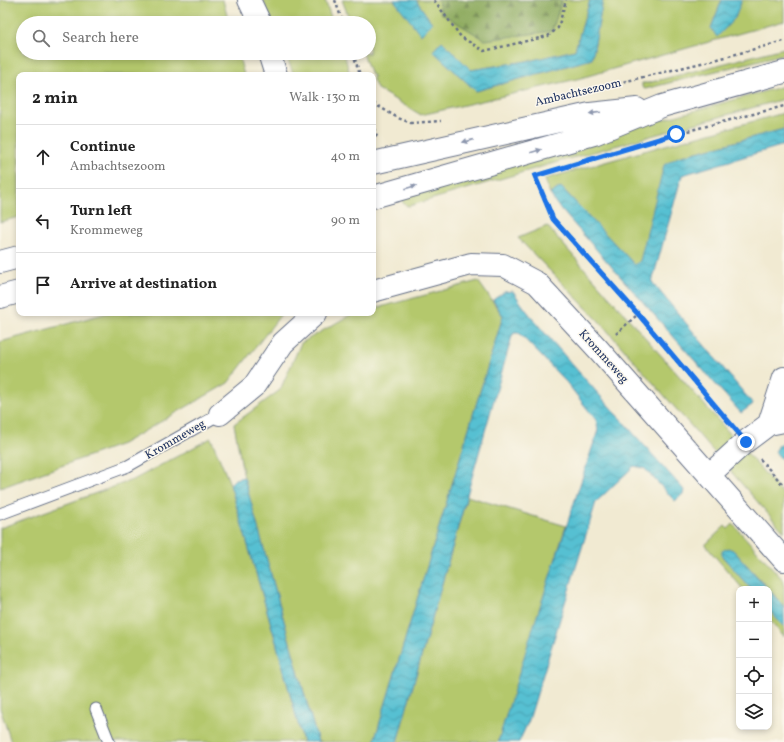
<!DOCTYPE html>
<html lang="en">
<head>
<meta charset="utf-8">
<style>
  body { margin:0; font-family:Vollkorn,serif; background:#f2f2f2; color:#222 }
  .controls { position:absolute; right:12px; bottom:12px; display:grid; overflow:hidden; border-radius:8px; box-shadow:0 2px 6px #0003 }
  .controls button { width:36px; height:36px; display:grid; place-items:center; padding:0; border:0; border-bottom:1px solid #e0e0e0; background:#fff; color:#222; font:20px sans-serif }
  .stop { position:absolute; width:12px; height:12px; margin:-9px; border:3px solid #1a73e8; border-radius:50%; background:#fff }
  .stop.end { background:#1a73e8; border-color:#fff; box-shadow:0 1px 4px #0008 }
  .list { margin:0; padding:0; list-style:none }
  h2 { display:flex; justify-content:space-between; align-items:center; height:52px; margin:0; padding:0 16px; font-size:17px }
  h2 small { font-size:13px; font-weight:400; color:#767676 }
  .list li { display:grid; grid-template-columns:26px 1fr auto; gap:12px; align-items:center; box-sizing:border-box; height:64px; padding:0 16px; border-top:1px solid #e0e0e0 }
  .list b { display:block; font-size:15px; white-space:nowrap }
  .list p { margin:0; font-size:13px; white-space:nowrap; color:#767676 }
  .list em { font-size:13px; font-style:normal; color:#767676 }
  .icon { flex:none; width:22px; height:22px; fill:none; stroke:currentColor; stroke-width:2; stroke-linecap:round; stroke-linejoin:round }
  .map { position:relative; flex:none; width:784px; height:742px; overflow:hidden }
  .search { position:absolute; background:#fff; box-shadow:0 2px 6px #0003; left:16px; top:16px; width:360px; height:44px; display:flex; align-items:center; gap:10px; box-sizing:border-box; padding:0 14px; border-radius:22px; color:#767676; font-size:15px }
  .panel { position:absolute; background:#fff; box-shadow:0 2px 6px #0003; left:16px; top:72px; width:360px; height:244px; border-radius:8px }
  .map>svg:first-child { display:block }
  .green { fill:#b4c86c; stroke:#687c65 }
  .forest { fill:url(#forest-firs); stroke:#556e5f }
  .water { fill:url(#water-waves); stroke:#387898 }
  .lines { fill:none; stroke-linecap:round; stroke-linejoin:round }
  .service-casing { stroke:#667087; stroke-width:13 }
  .minor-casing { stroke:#667087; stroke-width:24 }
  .tertiary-casing { stroke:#667087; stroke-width:24 }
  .path { stroke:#667087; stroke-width:2.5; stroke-dasharray:3 3; stroke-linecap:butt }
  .service { stroke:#fff; stroke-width:11 }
  .minor { stroke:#fff; stroke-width:22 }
  .tertiary { stroke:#fff; stroke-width:22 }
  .oneway { fill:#8d97ae }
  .route { stroke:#1a73e8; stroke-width:5 }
  .labels { text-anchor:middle; stroke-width:3; stroke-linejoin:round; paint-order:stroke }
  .street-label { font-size:12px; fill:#1b2f5e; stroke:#fbf7ec }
</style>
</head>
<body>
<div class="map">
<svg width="784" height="742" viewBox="0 0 784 742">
  <defs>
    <pattern id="forest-firs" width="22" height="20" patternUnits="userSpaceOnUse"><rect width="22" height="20" fill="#8fac60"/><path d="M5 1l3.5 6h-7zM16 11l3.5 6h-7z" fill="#748c52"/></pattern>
    <pattern id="water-waves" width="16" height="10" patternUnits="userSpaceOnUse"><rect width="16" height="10" fill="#56c0d2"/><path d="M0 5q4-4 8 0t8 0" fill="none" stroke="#469cae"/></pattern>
  </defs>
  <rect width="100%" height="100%" fill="#fbf7ec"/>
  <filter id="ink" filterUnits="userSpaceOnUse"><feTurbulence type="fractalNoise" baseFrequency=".025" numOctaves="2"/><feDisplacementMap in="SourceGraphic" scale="8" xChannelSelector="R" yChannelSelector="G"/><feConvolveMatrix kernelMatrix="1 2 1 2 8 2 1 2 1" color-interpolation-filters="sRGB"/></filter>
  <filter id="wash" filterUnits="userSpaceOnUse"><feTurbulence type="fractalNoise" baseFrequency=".012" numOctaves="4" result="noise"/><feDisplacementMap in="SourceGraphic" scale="16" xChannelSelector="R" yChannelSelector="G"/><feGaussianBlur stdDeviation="0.9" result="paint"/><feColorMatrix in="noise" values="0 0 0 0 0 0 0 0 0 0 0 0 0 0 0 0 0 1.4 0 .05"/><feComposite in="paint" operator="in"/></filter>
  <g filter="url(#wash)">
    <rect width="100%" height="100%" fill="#f1ead2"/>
    <!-- green -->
    <path class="green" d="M 0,0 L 223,0 L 229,23 L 23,23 L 23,53 L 238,53 L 244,75 L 19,75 L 19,217 L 0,222 Z
      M 263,0 L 325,0 L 333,23 L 272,23 Z
      M 342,0 L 394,0 L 401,8 L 432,23 L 416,0 L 438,0 L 441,13 L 551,31 L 562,0 L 590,0 L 575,50 L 533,60 L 471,70 L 442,41 L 433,51 L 476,91 L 592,59 L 603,0 L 722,0 L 711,28 L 735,18 L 742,0 L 784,0 L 784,21 L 577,79 L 421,115 L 377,89 L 373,80 L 373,75 L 371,75 L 363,53 L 369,53 L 369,23 L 351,23 Z
      M 784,48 L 784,54 L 645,89 L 642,87 L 642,83 L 648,83 Z
      M 285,53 L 344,53 L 350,75 L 294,75 Z
      M 784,86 L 784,99 L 561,161 L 409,206 C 403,205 402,202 401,196 L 559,148 Z
      M 784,113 L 784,129 L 678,157 L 640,261 L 635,266 L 561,187 L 550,194 L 545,179 L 669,144 Z
      M 547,226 L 784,495 L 784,532 L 598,320 L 518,238 Z
      M 478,281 L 503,316 L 374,742 L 318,742 L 244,478 L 234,424 L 280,390 L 301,343 L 350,315 L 358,313 L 373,313 L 373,309 Z
      M 107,313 L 282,313 L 228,383 L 122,444 L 0,488 L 0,342 Z
      M 211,438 L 230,484 L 275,638 L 303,742 L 11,742 L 0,708 L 0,528 L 135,479 Z
      M 467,496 L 566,526 L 498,742 L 397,742 Z
      M 733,524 L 784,581 L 784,607 L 769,589 L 733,550 L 722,556 L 751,589 L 743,589 L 705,545 L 725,526 L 728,529 Z
      M 769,610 L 784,627 L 784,637 L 769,619 Z"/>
    <!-- forest -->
    <path class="forest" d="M 438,0 L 562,0 L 552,31 L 485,40 L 441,13 Z"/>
    <!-- water -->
    <path class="water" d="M 394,0 L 416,0 L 432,23 L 421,35 Z
      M 590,0 L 603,0 L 592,59 L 476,91 L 433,51 L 442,41 L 471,70 L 533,60 L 575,50 Z
      M 722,0 L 742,0 L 735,18 L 717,37 L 711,28 Z
      M 784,129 L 784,145 L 682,175 L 652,282 L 753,404 L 741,413 L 557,205 L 550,194 L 561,187 L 635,265 L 640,261 L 664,165 L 678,157 Z
      M 513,291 C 529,317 551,339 570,362 C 608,405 646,447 684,490 L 683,494 L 675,501 L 644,468 L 634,466 L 596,502 L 529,720 L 519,742 L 498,742 L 532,631 L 598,430 L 596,420 L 567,383 L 519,333 L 514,333 L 512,336 L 397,742 L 374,742 L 503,316 L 493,300 L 504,292 Z
      M 783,443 L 784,444 L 784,462 L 775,452 L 779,445 Z
      M 244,477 L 309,711 L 318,742 L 303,742 L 275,638 L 230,484 L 235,479 Z
      M 728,548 L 733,550 L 768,589 L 751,589 L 722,556 L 722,551 Z
      M 769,590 L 784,607 L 784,627 L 769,610 Z"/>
  </g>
  <g filter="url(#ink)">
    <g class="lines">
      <defs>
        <path id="service" d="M 0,514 L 128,466 L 220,414
          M 96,709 L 109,742"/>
        <path id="minor" d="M 373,291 L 471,264 L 503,265 L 537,283 L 598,349 L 784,560
          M 220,414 L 254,386 L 283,343 L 316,313
          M 769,424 L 784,378
          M 709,475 L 745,442 L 769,424 L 784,421"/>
        <path id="tertiary" d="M 249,0 L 260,23
          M 269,53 L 276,75
          M 373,163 L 590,114 L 637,109
          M 373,197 L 594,134 L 662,106 L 784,72
          M 0,262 L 19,257
          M 0,297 L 19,292"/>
      </defs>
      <!-- service casing -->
      <use href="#service" class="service-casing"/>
      <!-- minor casing -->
      <use href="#minor" class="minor-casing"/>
      <!-- tertiary casing -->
      <use href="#tertiary" class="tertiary-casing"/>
      <!-- path -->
      <path class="path" d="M 335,0 L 343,23
        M 434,0 L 461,37 L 484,51 L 548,36 L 558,28 L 566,0
        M 353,53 L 360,75
        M 606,86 L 718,59 L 784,41
        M 373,103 L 398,118 L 411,123 L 441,121
        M 373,122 L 377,137
        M 630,148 L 676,134 L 784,106
        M 535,176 L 553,219 L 638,314 L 730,424
        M 616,334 L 638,314
        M 760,459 L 784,486"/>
      <!-- service -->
      <use href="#service" class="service"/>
      <!-- minor -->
      <use href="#minor" class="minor"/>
      <!-- tertiary -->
      <use href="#tertiary" class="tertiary"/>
    </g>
    <!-- one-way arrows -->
    <defs><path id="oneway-solid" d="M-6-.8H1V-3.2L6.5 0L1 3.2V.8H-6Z"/></defs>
    <g class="oneway">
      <use href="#oneway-solid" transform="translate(595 113) rotate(173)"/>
      <use href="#oneway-solid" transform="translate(468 141) rotate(167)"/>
      <use href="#oneway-solid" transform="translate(536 151) rotate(-16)"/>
      <use href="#oneway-solid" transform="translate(411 187) rotate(-16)"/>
    </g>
  </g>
  <g class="lines" filter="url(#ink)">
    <!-- route -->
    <path class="route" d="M 676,134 L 535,176 L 553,219 L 638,314 L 746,442"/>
  </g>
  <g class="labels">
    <!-- street labels -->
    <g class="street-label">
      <text transform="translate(578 92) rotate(-13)" y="4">Ambachtsezoom</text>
      <text transform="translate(604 356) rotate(48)" y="4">Krommeweg</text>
      <text transform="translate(175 439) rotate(-30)" y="4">Krommeweg</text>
    </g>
  </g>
</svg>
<div class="controls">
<button>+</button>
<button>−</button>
<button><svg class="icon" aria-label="locate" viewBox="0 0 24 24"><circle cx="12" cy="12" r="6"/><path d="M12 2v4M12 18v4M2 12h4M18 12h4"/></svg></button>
<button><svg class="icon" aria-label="layers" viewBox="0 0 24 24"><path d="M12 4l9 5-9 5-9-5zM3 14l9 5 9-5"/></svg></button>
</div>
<div class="stop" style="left:676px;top:134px"></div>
<div class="stop end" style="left:746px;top:442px"></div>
<div class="search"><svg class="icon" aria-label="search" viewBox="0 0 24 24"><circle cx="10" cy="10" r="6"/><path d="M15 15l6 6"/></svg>Search here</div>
<section class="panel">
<h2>2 min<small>Walk · 130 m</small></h2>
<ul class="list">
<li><svg class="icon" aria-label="ahead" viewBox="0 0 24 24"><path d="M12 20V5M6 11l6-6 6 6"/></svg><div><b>Continue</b><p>Ambachtsezoom</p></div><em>40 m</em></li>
<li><svg class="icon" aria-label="left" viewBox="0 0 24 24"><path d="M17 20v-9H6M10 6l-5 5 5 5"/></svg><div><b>Turn left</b><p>Krommeweg</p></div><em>90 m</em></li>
<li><svg class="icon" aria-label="arrive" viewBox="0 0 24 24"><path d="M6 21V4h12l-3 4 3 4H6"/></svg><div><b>Arrive at destination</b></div></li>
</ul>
</section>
</div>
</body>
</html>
